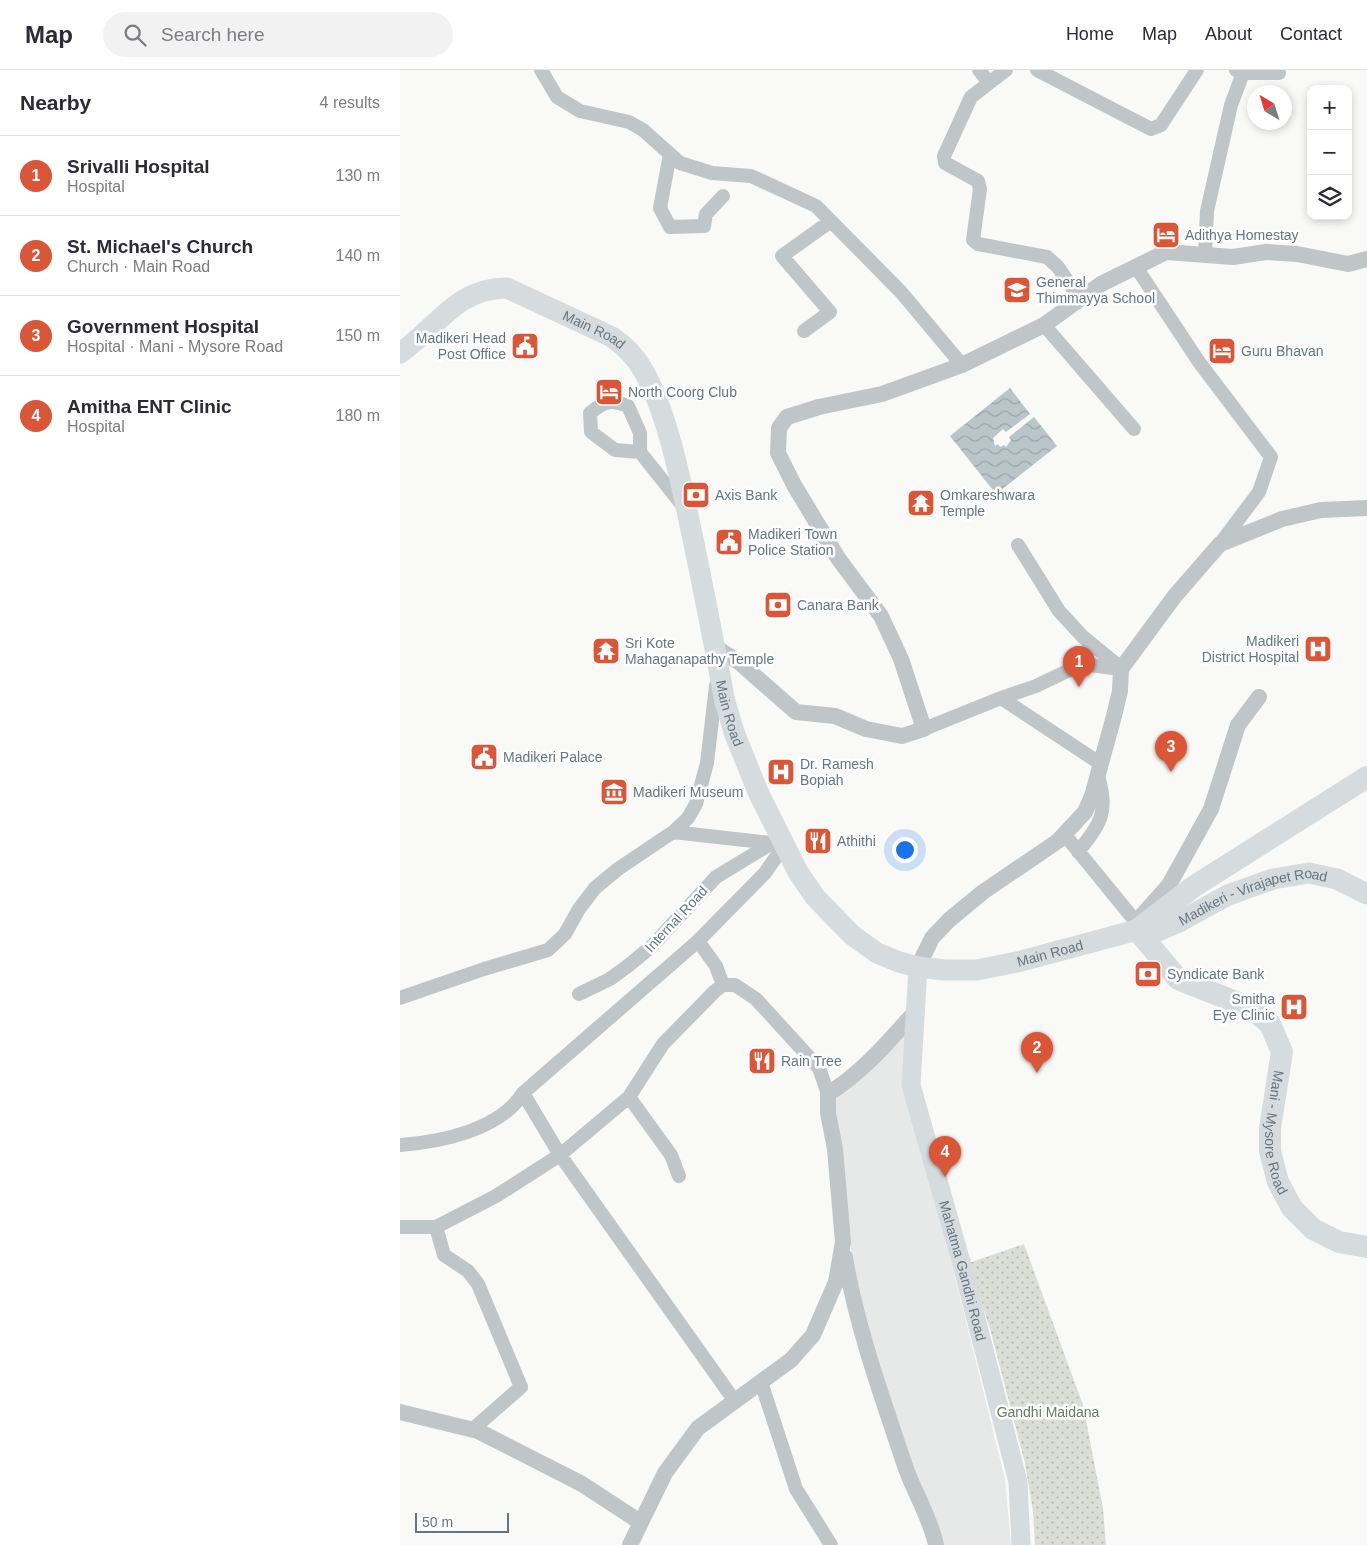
<!DOCTYPE html>
<html lang="en">
<head>
<meta charset="utf-8">
<style>
  body { margin:0; font-family:Helvetica,sans-serif; background:#f2f2f3; color:#2b2b33 }
  .controls { position:absolute; right:15px; top:15px; display:grid; overflow:hidden; border-radius:10px; box-shadow:0 2px 8px #0003 }
  .controls button { width:45px; height:45px; display:grid; place-items:center; padding:0; border:0; border-bottom:1px solid #e1e1e2; background:#fff; color:#2b2b33; font:25px sans-serif }
  .compass { position:absolute; left:847px; top:15px; width:45px; height:45px; border-radius:50%; background:#fff; box-shadow:0 2px 8px #0003; rotate:322deg }
  .scale { position:absolute; left:15px; bottom:12px; width:94px; box-sizing:border-box; padding-left:5px; border:2px solid #667680; border-top:0; font-size:14px; line-height:18px; white-space:nowrap; color:#667680; -webkit-text-stroke:4px #fff; paint-order:stroke }
  .you { position:absolute; left:504px; top:779px; width:18px; height:18px; margin:-12px; border:4px solid #fff; border-radius:50%; background:#1a73e8; box-shadow:0 0 0 8px #1a73e833 }
  .badge { display:grid; place-items:center; width:32px; height:32px; border-radius:50%; background:#da5637; color:#fff; font-size:16px; font-weight:700 }
  .pin { position:absolute; translate:-50% -41px; filter:drop-shadow(0 1px 2px #0008) }
  .pin::after { content:''; position:absolute; top:26px; width:18px; height:15px; background:inherit; clip-path:polygon(0 0,100% 0,50% 100%) }
  .list { margin:0; padding:0; list-style:none }
  h2 { display:flex; justify-content:space-between; align-items:center; height:65px; margin:0; padding:0 20px; font-size:21px }
  h2 small { font-size:16px; font-weight:400; color:#7c7c81 }
  .list li { display:grid; grid-template-columns:32px 1fr auto; gap:15px; align-items:center; box-sizing:border-box; height:80px; padding:0 20px; border-top:1px solid #e1e1e2 }
  .list b { display:block; font-size:19px; white-space:nowrap }
  .list p { margin:0; font-size:16px; white-space:nowrap; color:#7c7c81 }
  .list em { font-size:16px; font-style:normal; color:#7c7c81 }
  .icon { flex:none; width:28px; height:28px; fill:none; stroke:currentColor; stroke-width:2; stroke-linecap:round; stroke-linejoin:round }
  .map { position:relative; flex:none; width:967px; height:1475px; overflow:hidden }
  header { display:flex; align-items:center; gap:30px; box-sizing:border-box; height:70px; padding:0 25px; background:#fff; border-bottom:1px solid #e1e1e2 }
  header strong { font-size:24px }
  nav { display:flex; gap:28px; margin-inline-start:auto; font-size:18px }
  .search { width:350px; height:45px; background:#f2f2f3; display:flex; align-items:center; gap:12px; box-sizing:border-box; padding:0 18px; border-radius:28px; color:#7c7c81; font-size:19px }
  main { display:flex }
  aside { flex:1; background:#fff }
  .map>svg:first-child { display:block }
  .built { fill:#e7e8e8 }
  .grass { fill:url(#grass-dots) }
  .water { fill:url(#water-waves) }
  .lines { fill:none; stroke-linecap:round; stroke-linejoin:round }
  .minor { stroke:#c0c5c8; stroke-width:14 }
  .tertiary { stroke:#c0c5c8; stroke-width:16 }
  .secondary { stroke:#d6dbde; stroke-width:19 }
  .primary { stroke:#d6dbde; stroke-width:21 }
  .trunk { stroke:#d6dbde; stroke-width:22 }
  .labels { text-anchor:middle; stroke-width:5; stroke-linejoin:round; paint-order:stroke }
  .poi-label { font-size:14px; fill:#667680; stroke:#fff; text-anchor:start }
  .street-label { font-size:14px; fill:#667680; stroke:#fff }
  .park-label { font-size:14px; fill:#697965; stroke:#fff }
</style>
</head>
<body>
<header>
<strong>Map</strong>
<div class="search"><svg class="icon" aria-label="search" viewBox="0 0 24 24"><circle cx="10" cy="10" r="6"/><path d="M15 15l6 6"/></svg>Search here</div>
<nav><a>Home</a><a>Map</a><a>About</a><a>Contact</a></nav>
</header>
<main>
<aside>
<h2>Nearby<small>4 results</small></h2>
<ul class="list">
<li><span class="badge">1</span><div><b>Srivalli Hospital</b><p>Hospital</p></div><em>130 m</em></li>
<li><span class="badge">2</span><div><b>St. Michael's Church</b><p>Church · Main Road</p></div><em>140 m</em></li>
<li><span class="badge">3</span><div><b>Government Hospital</b><p>Hospital · Mani - Mysore Road</p></div><em>150 m</em></li>
<li><span class="badge">4</span><div><b>Amitha ENT Clinic</b><p>Hospital</p></div><em>180 m</em></li>
</ul>
</aside>
<div class="map">
<svg width="967" height="1475" viewBox="0 0 967 1475">
  <defs>
    <pattern id="grass-dots" width="8" height="8" patternUnits="userSpaceOnUse" patternTransform="scale(1.25)"><rect width="8" height="8" fill="#daded7"/><path d="M2 2h.1M6 6h.1" fill="none" stroke="#b5b9b4" stroke-width="1.8" stroke-linecap="round"/></pattern>
    <pattern id="water-waves" width="16" height="10" patternUnits="userSpaceOnUse" patternTransform="scale(1.25)"><rect width="16" height="10" fill="#b9c5c9"/><path d="M0 5q4-4 8 0t8 0" fill="none" stroke="#9aa5a8"/></pattern>
  </defs>
  <rect width="100%" height="100%" fill="#f9f9f7"/>
  <!-- built -->
  <path class="built" d="M 505,961 L 503,1016 L 556,1211 L 605,1409 L 611,1475 L 539,1475 L 510,1393 L 465,1246 L 448,1164 L 432,1028 Z"/>
  <!-- grass -->
  <path class="grass" d="M 624,1174 L 683,1335 L 703,1438 L 706,1475 L 635,1475 L 633,1442 L 625,1393 L 590,1259 L 569,1193 Z"/>
  <!-- water -->
  <path class="water" d="M 610,318 L 630,344 L 606,362 L 603,359 L 593,368 L 595,376 L 598,374 L 600,377 L 604,375 L 606,377 L 611,370 L 609,367 L 634,347 L 657,376 L 596,424 L 550,366 Z"/>
  <g class="lines">
    <!-- minor -->
    <path class="minor" d="M 141,0 L 157,27 L 180,41 L 229,52 L 243,60 L 280,93 L 312,103 L 351,106 L 416,136 L 501,222 L 562,295
      M 579,0 L 589,13
      M 606,0 L 571,27 L 544,86 L 545,93 L 578,111 L 580,119 L 573,170 L 578,174 L 647,187 L 658,197 L 680,229
      M 637,0 L 751,59 L 761,55 L 797,0
      M 836,0 L 843,3 L 879,3
      M 270,84 L 260,138 L 270,157 L 304,156 L 306,144 L 323,126
      M 805,184 L 807,141 L 831,35 L 843,3
      M 736,197 L 799,292 L 871,387 L 859,422 L 820,474
      M 644,255 L 734,359
      M 404,261 L 430,242 L 382,186 L 431,151
      M 240,382 L 240,363 L 228,336 C 210,329 205,331 190,343 L 191,362 L 215,380 L 240,382 L 283,436
      M 618,475 L 659,541 L 683,567 L 721,598
      M 601,628 L 701,694
      M 524,659 L 601,628 L 636,616 L 682,594 L 721,599
      M 273,762 L 371,773
      M 665,765 L 736,852
      M 678,782 C 701,753 709,742 698,706
      M 298,871 L 316,896 L 323,915
      M 179,924 L 210,909 L 229,895 L 252,876 L 316,807 L 372,773
      M 0,928 L 84,899 L 148,880 L 165,864 L 179,839 L 195,818 L 218,799 L 273,762 L 288,748 L 296,734 L 307,693 L 316,616
      M 123,1023 L 160,1085 L 334,1330
      M 229,1027 L 271,1085 L 279,1106
      M 0,1075 C 41,1072 100,1060 123,1023 L 298,871 L 365,803 L 385,774
      M 0,1157 L 36,1157 L 96,1126 L 160,1085 L 229,1027 L 263,974 L 315,921 L 323,915 L 335,915 L 356,929 L 419,998 L 428,1024
      M 36,1157 L 44,1185 L 68,1201 L 78,1214 L 121,1317 L 73,1359
      M 361,1312 L 396,1419 L 431,1475"/>
    <!-- tertiary -->
    <path class="tertiary" d="M 315,577 L 340,593 L 396,642 L 435,646 L 466,659 L 502,666 L 524,659 L 501,589 L 481,546 L 438,488 L 394,415 L 378,383 L 379,358 L 387,347 L 419,337 L 482,324 L 562,295 L 644,255 L 701,214 L 766,182 L 833,187 L 866,182 L 897,184 L 948,194 L 967,189
      M 737,851 L 769,815 L 811,739 L 838,655 L 859,627
      M 518,897 L 532,868 L 549,850 L 583,822 L 658,771 L 685,742 L 692,726 L 714,646 L 720,621 L 721,599 L 774,527 L 820,474 L 882,449 L 921,440 L 967,438
      M 445,1187 C 456,1255 482,1327 504,1393 C 513,1421 530,1446 536,1475
      M 0,1342 L 78,1361 L 182,1414 L 240,1452
      M 230,1475 L 265,1403 L 298,1358 L 391,1290 L 413,1265 L 436,1212 L 443,1172 L 435,1079 L 428,1043 L 428,1024 C 463,1002 488,972 515,942"/>
    <!-- secondary -->
    <path class="secondary" id="s1" d="M 518,897 L 511,1015 L 565,1206 L 618,1412 L 621,1475"/>
    <!-- primary -->
    <path class="primary" id="s2" d="M 0,283 C 38,257 56,218 107,218 L 212,267 C 225,276 235,286 243,300 C 265,338 278,398 287,441 C 301,505 313,568 325,632 L 335,665 L 359,724 L 398,802 L 415,827 L 452,865 L 477,883 L 499,892 L 518,897 L 545,900 L 577,900 L 617,892 L 737,860 L 755,862 L 777,853 L 828,825 L 873,809 L 909,803 L 937,809 L 967,824"/>
    <!-- trunk -->
    <path class="trunk" id="s3" d="M 967,707 L 793,817 L 737,860 L 778,909 L 851,938 L 870,954 L 882,982 L 870,1058 L 870,1081 L 878,1112 L 892,1138 L 913,1159 L 939,1172 L 967,1177"/>
  </g>
  <!-- icons -->
  <defs>
    <symbol id="hotel-square" viewBox="-11 -11 22 22"><rect x="-9" y="-9" width="18" height="18" rx="4" fill="#da5637" stroke="#fff"/><path d="M-6-4.5h1.5V1H6V5H4.5V3h-9V5H-6ZM-4 0a1.8 1.8 0 1 1 3.6 0ZM.5 0V-2.5h3Q6-2.5 6 0Z" fill="#fff"/></symbol>
    <symbol id="school-square" viewBox="-11 -11 22 22"><rect x="-9" y="-9" width="18" height="18" rx="4" fill="#da5637" stroke="#fff"/><path d="M0-5L7-2L0 1L-7-2ZM-4 1L0 2.5L4 1V4Q0 6-4 4Z" fill="#fff"/></symbol>
    <symbol id="civic-square" viewBox="-11 -11 22 22"><rect x="-9" y="-9" width="18" height="18" rx="4" fill="#da5637" stroke="#fff"/><path d="M-.6-6.5H3V-4.5H.6V-3L4-1V1h2V6H-6V1h2V-1L-.6-3ZM-1.2 2.5V6h2.4V2.5Z" fill="#fff"/></symbol>
    <symbol id="bank-square" viewBox="-11 -11 22 22"><rect x="-9" y="-9" width="18" height="18" rx="4" fill="#da5637" stroke="#fff"/><path d="M-6-4H6V4H-6ZM0-2.3a2.3 2.3 0 1 0 0 4.6a2.3 2.3 0 1 0 0-4.6Z" fill="#fff"/></symbol>
    <symbol id="temple-square" viewBox="-11 -11 22 22"><rect x="-9" y="-9" width="18" height="18" rx="4" fill="#da5637" stroke="#fff"/><path d="M0-6L5-2H3V0L6.5 2.5H4V6H1.5V3h-3V6H-4V2.5H-6.5L-3 0V-2H-5Z" fill="#fff"/></symbol>
    <symbol id="hospital-square" viewBox="-11 -11 22 22"><rect x="-9" y="-9" width="18" height="18" rx="4" fill="#da5637" stroke="#fff"/><path d="M-5-5h3v3.5h4V-5h3V5h-3V1.5h-4V5h-3Z" fill="#fff"/></symbol>
    <symbol id="museum-square" viewBox="-11 -11 22 22"><rect x="-9" y="-9" width="18" height="18" rx="4" fill="#da5637" stroke="#fff"/><path d="M0-6L6-3V-2H-6V-3ZM-5-1h2V3h-2ZM-1-1h2V3h-2ZM3-1h2V3H3ZM-6 4H6V6H-6Z" fill="#fff"/></symbol>
    <symbol id="restaurant-square" viewBox="-11 -11 22 22"><rect x="-9" y="-9" width="18" height="18" rx="4" fill="#da5637" stroke="#fff"/><path d="M-5-6h1v4h1v-4h1v4h1v-4h1v5L-1.5 .5V6h-2V.5L-5-1ZM5-6V6H3V1.5H1.5Q1.5-4 5-6Z" fill="#fff"/></symbol>
  </defs>
  <g fill-rule="evenodd">
    <use href="#hotel-square" x="750" y="149" width="32" height="32"/>
    <use href="#school-square" x="601" y="204" width="32" height="32"/>
    <use href="#civic-square" x="109" y="260" width="32" height="32"/>
    <use href="#hotel-square" x="806" y="265" width="32" height="32"/>
    <use href="#hotel-square" x="193" y="306" width="32" height="32"/>
    <use href="#bank-square" x="280" y="409" width="32" height="32"/>
    <use href="#temple-square" x="505" y="417" width="32" height="32"/>
    <use href="#civic-square" x="313" y="456" width="32" height="32"/>
    <use href="#bank-square" x="362" y="519" width="32" height="32"/>
    <use href="#hospital-square" x="902" y="563" width="32" height="32"/>
    <use href="#temple-square" x="190" y="565" width="32" height="32"/>
    <use href="#civic-square" x="68" y="671" width="32" height="32"/>
    <use href="#hospital-square" x="365" y="686" width="32" height="32"/>
    <use href="#museum-square" x="198" y="706" width="32" height="32"/>
    <use href="#restaurant-square" x="402" y="755" width="32" height="32"/>
    <use href="#bank-square" x="732" y="888" width="32" height="32"/>
    <use href="#hospital-square" x="878" y="921" width="32" height="32"/>
    <use href="#restaurant-square" x="346" y="975" width="32" height="32"/>
  </g>
  <g class="labels">
    <!-- poi labels -->
    <g class="poi-label">
      <text x="785" y="170">Adithya Homestay</text>
      <text x="636" y="217">General<tspan x="636" dy="16">Thimmayya School</tspan></text>
      <text x="106" y="273" text-anchor="end">Madikeri Head<tspan x="106" dy="16">Post Office</tspan></text>
      <text x="841" y="286">Guru Bhavan</text>
      <text x="228" y="327">North Coorg Club</text>
      <text x="315" y="430">Axis Bank</text>
      <text x="540" y="430">Omkareshwara<tspan x="540" dy="16">Temple</tspan></text>
      <text x="348" y="469">Madikeri Town<tspan x="348" dy="16">Police Station</tspan></text>
      <text x="397" y="540">Canara Bank</text>
      <text x="899" y="576" text-anchor="end">Madikeri<tspan x="899" dy="16">District Hospital</tspan></text>
      <text x="225" y="578">Sri Kote<tspan x="225" dy="16">Mahaganapathy Temple</tspan></text>
      <text x="103" y="692">Madikeri Palace</text>
      <text x="400" y="699">Dr. Ramesh<tspan x="400" dy="16">Bopiah</tspan></text>
      <text x="233" y="727">Madikeri Museum</text>
      <text x="437" y="776">Athithi</text>
      <text x="767" y="909">Syndicate Bank</text>
      <text x="875" y="934" text-anchor="end">Smitha<tspan x="875" dy="16">Eye Clinic</tspan></text>
      <text x="381" y="996">Rain Tree</text>
    </g>
    <!-- street labels -->
    <g class="street-label">
      <text dy="5" stroke="none"><textPath href="#s2" startOffset="225">Main Road</textPath></text>
      <text dy="5" stroke="none"><textPath href="#s2" startOffset="645">Main Road</textPath></text>
      <text dy="5" stroke="none"><textPath href="#s2" startOffset="1324">Madikeri - Virajapet Road</textPath></text>
      <text transform="translate(276 849) rotate(-47)" y="5">Internal Road</text>
      <text dy="5" stroke="none"><textPath href="#s2" startOffset="1110">Main Road</textPath></text>
      <text dy="5" stroke="none"><textPath href="#s3" startOffset="556">Mani - Mysore Road</textPath></text>
      <text dy="5" stroke="none"><textPath href="#s1" startOffset="311">Mahatma Gandhi Road</textPath></text>
    </g>
    <!-- park labels -->
    <g class="park-label">
      <text x="648" y="1347">Gandhi Maidana</text>
    </g>
  </g>
</svg>
<div class="controls">
<button>+</button>
<button>−</button>
<button><svg class="icon" aria-label="layers" viewBox="0 0 24 24"><path d="M12 4l9 5-9 5-9-5zM3 14l9 5 9-5"/></svg></button>
</div>
<svg class="compass" viewBox="-18 -18 36 36"><path d="M0-13l5 13h-10z" fill="#e53935"/><path d="M0 13l5-13h-10z" fill="#7c7c81"/></svg>
<div class="scale">50 m</div>
<div class="you"></div>
<div class="pin badge" style="left:679px;top:617px">1</div>
<div class="pin badge" style="left:637px;top:1003px">2</div>
<div class="pin badge" style="left:771px;top:702px">3</div>
<div class="pin badge" style="left:545px;top:1107px">4</div>
</div>
</main>
</body>
</html>
